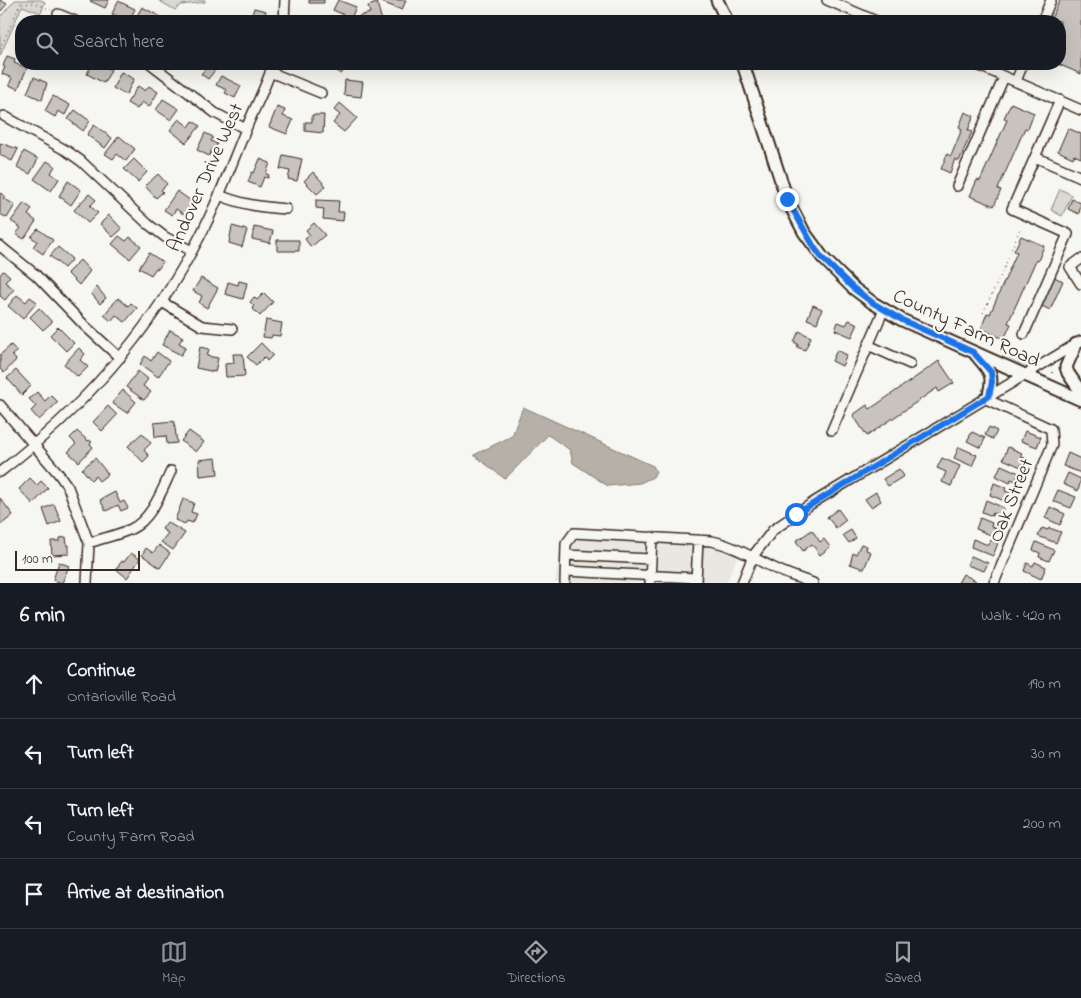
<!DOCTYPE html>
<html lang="en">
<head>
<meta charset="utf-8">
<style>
  body { margin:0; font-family:"Indie Flower",sans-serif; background:#242831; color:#f1f3f6 }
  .scale { position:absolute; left:15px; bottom:12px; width:125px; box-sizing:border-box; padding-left:5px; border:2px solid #3b2a1e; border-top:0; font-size:14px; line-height:18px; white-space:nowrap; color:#3b2a1e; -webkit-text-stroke:4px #f6f6f2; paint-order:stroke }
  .stop { position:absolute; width:15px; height:15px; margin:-11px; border:4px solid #1a73e8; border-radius:50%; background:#fff }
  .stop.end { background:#1a73e8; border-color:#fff; box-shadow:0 1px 5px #0008 }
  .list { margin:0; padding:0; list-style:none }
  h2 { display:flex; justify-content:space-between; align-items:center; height:65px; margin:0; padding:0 20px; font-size:21px }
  h2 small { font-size:16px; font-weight:400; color:#9ea1a6 }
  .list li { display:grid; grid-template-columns:32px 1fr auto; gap:15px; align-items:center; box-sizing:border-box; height:70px; padding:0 20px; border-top:1px solid #363941 }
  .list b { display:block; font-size:19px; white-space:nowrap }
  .list p { margin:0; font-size:16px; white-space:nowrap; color:#9ea1a6 }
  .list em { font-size:16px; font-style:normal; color:#9ea1a6 }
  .icon { flex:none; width:28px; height:28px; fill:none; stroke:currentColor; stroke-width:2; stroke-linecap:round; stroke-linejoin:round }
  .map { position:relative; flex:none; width:1081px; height:583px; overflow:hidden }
  .search { position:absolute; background:#171b24; box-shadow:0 5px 20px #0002; left:15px; right:15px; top:15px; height:55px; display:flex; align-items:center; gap:12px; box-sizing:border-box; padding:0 18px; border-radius:20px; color:#9ea1a6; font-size:19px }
  .sheet { height:345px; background:#171b24 }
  nav { display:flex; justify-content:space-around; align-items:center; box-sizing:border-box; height:70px; border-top:1px solid #363941; background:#171b24; font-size:14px; color:#9ea1a6 }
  nav a { display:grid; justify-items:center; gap:2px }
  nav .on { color:#8c9099 }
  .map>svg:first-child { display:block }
  .built { fill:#e8e7e2 }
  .green { fill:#dad9d3; stroke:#8a8278 }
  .water { fill:#b6b0a9; stroke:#857a71 }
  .building { fill:#c8c3be; stroke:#3b2a1e }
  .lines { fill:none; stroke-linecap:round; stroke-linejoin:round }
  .minor-casing { stroke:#3b2a1e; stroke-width:12 }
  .major-casing { stroke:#3b2a1e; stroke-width:15 }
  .path { stroke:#3b2a1e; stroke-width:1; stroke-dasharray:1 4; stroke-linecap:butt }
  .minor { stroke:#f6f6f2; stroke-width:9 }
  .major { stroke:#f6f6f2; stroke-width:11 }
  .route { stroke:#1a73e8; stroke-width:6 }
  .labels { text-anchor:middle; stroke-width:4.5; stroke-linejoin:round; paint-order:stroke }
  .street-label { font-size:20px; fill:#3b2a1e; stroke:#f6f6f2 }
</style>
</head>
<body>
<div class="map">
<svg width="1081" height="583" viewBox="0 0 1081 583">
  <rect width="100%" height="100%" fill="#f6f6f2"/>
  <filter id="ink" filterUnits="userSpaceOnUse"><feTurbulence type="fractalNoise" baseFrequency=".02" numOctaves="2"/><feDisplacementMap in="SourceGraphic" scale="10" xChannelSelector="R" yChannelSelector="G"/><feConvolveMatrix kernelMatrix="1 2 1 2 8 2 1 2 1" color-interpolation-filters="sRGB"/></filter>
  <g filter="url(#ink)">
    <!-- built -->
    <path class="built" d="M 571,529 L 711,538 L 725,540 L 744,547 L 736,560 L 726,583 L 555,583 L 562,539 Z"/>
    <!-- green -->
    <path class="green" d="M 15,0 L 41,0 L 45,2 L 41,13 L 22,6 L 0,56 L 0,17 Z
      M 158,0 L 205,0 L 205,2 L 181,5 L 175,10 Z
      M 1060,189 L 1072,195 L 1062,216 L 1051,210 Z"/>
    <!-- water -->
    <path class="water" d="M 523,407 L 653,466 L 656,471 L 653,477 L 640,483 L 608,486 L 573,463 L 570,450 L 548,435 L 505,479 L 474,455 L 512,436 Z"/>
    <!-- building -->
    <path class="building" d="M 0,0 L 7,4 L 0,12 Z
      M 91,0 L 109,0 L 105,8 L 90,1 Z
      M 309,0 L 324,0 L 324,3 L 309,3 Z
      M 338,0 L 356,7 L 351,18 L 333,10 Z
      M 382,0 L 406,0 L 402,10 L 381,2 Z
      M 1060,0 L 1081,0 L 1081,74 L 1058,64 L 1060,64 L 1060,21 L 1050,21 Z
      M 118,1 L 135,9 L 129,21 L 112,14 Z
      M 377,3 L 382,21 L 361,21 L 359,16 L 370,13 L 368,6 Z
      M 142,7 L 161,17 L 158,21 L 134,21 Z
      M 254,8 L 266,11 L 263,21 L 250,21 Z
      M 7,56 L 15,59 L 14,63 L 27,68 L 18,89 L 9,85 L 12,78 L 2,74 L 5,67 L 3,66 Z
      M 92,64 L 103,64 L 102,65 L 111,70 L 104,83 L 87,74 Z
      M 201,64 L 220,64 L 208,79 L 201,74 L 206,68 Z
      M 328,64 L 348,64 L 349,65 L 341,74 Z
      M 121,72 L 134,79 L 126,95 L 113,88 Z
      M 221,76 L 241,86 L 235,98 L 225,93 L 227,90 L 216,85 Z
      M 34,77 L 47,83 L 42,100 L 27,93 Z
      M 345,80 L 363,82 L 361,97 L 344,95 Z
      M 138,86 L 145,91 L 149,86 L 158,92 L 149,107 L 142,102 L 137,109 L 127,103 Z
      M 53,96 L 70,105 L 65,115 L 58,111 L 55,117 L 45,111 Z
      M 163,99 L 179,109 L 171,120 L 156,110 Z
      M 340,103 L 357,118 L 344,132 L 333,123 L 340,115 L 334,110 Z
      M 1011,103 L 1034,113 L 1028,129 L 1025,128 L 998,189 L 1001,190 L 994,206 L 970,196 L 977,180 L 980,181 L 1007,120 L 1004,118 Z
      M 277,107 L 285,110 L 283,116 L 293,120 L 287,134 L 269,127 Z
      M 75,110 L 90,121 L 83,131 L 68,119 Z
      M 965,112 L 974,116 L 968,130 L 972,132 L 959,161 L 955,159 L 950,173 L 941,169 L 947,154 L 951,156 L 962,129 L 959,127 Z
      M 312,115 L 324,115 L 323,133 L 305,131 L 305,122 L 312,122 Z
      M 179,119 L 189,127 L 193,121 L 200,126 L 186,143 L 170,130 Z
      M 94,125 L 112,138 L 105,148 L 87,135 Z
      M 1068,128 L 1081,134 L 1081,158 L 1074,155 L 1073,158 L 1058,151 Z
      M 205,133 L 213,137 L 211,141 L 217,144 L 215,149 L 213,148 L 209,156 L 197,150 Z
      M 119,136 L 135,149 L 126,161 L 117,154 L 113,159 L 105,154 Z
      M 0,143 L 18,149 L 12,161 L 0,155 Z
      M 24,151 L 38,159 L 30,174 L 17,167 Z
      M 283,155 L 302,159 L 297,181 L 288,179 L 290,171 L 280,169 Z
      M 134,159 L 147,172 L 138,182 L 124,169 Z
      M 260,159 L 270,163 L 266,174 L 269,175 L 268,178 L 264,177 L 260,187 L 248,182 L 252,172 L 254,173 Z
      M 47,161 L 55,166 L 51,173 L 59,179 L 51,191 L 34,179 Z
      M 313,172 L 326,186 L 317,194 L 304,181 Z
      M 158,174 L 167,184 L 161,190 L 163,192 L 156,198 L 145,186 Z
      M 68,181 L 81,190 L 71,205 L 59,196 Z
      M 177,191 L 194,203 L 185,215 L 176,209 L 172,215 L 164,210 Z
      M 0,193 L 5,196 L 3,198 L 15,205 L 7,218 L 0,214 Z
      M 89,194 L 96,200 L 90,206 L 98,213 L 88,223 L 74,210 Z
      M 1072,199 L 1081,203 L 1079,214 L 1068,209 Z
      M 316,200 L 339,201 L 338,212 L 344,212 L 343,221 L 323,219 L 324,209 L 316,208 Z
      M 24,203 L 32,209 L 28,215 L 36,221 L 24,239 L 16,234 L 21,228 L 11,221 Z
      M 109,215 L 122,229 L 113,237 L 100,224 Z
      M 314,223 L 325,235 L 311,247 L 305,239 L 310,235 L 306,230 Z
      M 232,226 L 247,230 L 242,247 L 229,243 Z
      M 254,227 L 273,231 L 270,243 L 252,239 Z
      M 38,229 L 53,240 L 43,254 L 33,247 L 37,241 L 31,237 Z
      M 119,236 L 126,241 L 130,237 L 141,246 L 130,259 L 112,244 Z
      M 1021,236 L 1044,246 L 1038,261 L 1036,260 L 1008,323 L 1011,324 L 1004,339 L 981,329 L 987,313 L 990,314 L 1017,252 L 1014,251 Z
      M 277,240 L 299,240 L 299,251 L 277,251 Z
      M 58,247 L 72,259 L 64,268 L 50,256 Z
      M 149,253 L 163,262 L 158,269 L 156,268 L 151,275 L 139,268 Z
      M 80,260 L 90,271 L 79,285 L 67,273 Z
      M 3,271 L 10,276 L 5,282 L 14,289 L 5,300 L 0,296 L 0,275 Z
      M 1054,277 L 1063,281 L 1050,310 L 1042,306 Z
      M 201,278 L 218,288 L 207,308 L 199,303 L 202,296 L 193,291 Z
      M 239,281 L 247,283 L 243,299 L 225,294 L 228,282 L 238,285 Z
      M 97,287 L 106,298 L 100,304 L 91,293 Z
      M 264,293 L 273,302 L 260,316 L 252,308 L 254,306 L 250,302 L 254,297 L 257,300 Z
      M 17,295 L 26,302 L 30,297 L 37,302 L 23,319 L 8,306 Z
      M 118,298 L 128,306 L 131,303 L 137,308 L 125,322 L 116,315 L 111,321 L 104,315 Z
      M 813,305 L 822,309 L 817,323 L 807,319 Z
      M 39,308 L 52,322 L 43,330 L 30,317 Z
      M 266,320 L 282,323 L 280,336 L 272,335 L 271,338 L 263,337 Z
      M 849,320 L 858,324 L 852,337 L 835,330 L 838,322 L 846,325 Z
      M 58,327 L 74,343 L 66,351 L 50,335 Z
      M 170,330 L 183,337 L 179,343 L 186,347 L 181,355 L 162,345 Z
      M 799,331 L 811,337 L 805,350 L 797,347 L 798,344 L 794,342 Z
      M 261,343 L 273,355 L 267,361 L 264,357 L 256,365 L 247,357 Z
      M 11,345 L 17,351 L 12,355 L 16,360 L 4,373 L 0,369 L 0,355 Z
      M 200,347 L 209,349 L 207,356 L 218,358 L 215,372 L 196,368 Z
      M 79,348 L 85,354 L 80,360 L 88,367 L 78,377 L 64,364 Z
      M 837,350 L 847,355 L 842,366 L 832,361 Z
      M 157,352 L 169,361 L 158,377 L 140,364 L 145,356 L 151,361 Z
      M 233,354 L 243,354 L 245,376 L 226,377 L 225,364 L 234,363 Z
      M 939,361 L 954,383 L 939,392 L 937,388 L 867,436 L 853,415 L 867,405 L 870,409 Z
      M 16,370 L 31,386 L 22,395 L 7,378 Z
      M 138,371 L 148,379 L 143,386 L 151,392 L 144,400 L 126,387 Z
      M 123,390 L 136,402 L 127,413 L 112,403 Z
      M 37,392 L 45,401 L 51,395 L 58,402 L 39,420 L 31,411 L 36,406 L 29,399 Z
      M 108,406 L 117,415 L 102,431 L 93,422 Z
      M 174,421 L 177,443 L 167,444 L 166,436 L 155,437 L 154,423 Z
      M 989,427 L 997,431 L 993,439 L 985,435 Z
      M 77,431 L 88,441 L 89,440 L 92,442 L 90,444 L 93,447 L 79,462 L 68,452 L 76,444 L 70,438 Z
      M 189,431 L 204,442 L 196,452 L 181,441 Z
      M 1025,431 L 1041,437 L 1037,447 L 1021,441 Z
      M 972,432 L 985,438 L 981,448 L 967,441 Z
      M 142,433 L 151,443 L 144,450 L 149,456 L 143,462 L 128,446 Z
      M 959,447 L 977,455 L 972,466 L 954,458 Z
      M 1008,447 L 1022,453 L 1021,457 L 1025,458 L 1021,467 L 1003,459 Z
      M 1068,453 L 1081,459 L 1081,473 L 1063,466 Z
      M 95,458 L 108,474 L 99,481 L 95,476 L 91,480 L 82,469 Z
      M 216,458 L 218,474 L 200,476 L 199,460 Z
      M 942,458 L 960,466 L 951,486 L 942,482 L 946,472 L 937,468 Z
      M 1001,465 L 1019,473 L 1015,481 L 1011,479 L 1010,483 L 996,476 Z
      M 899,469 L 904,476 L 888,486 L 883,479 Z
      M 1068,473 L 1081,479 L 1078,491 L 1063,484 Z
      M 30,478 L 37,485 L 41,481 L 48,488 L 33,504 L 19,489 Z
      M 994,483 L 1006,488 L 1005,491 L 1011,493 L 1007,502 L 990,495 Z
      M 1058,490 L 1076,497 L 1071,508 L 1053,501 Z
      M 115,492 L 120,503 L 124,501 L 128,508 L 121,511 L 118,505 L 106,511 L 100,500 Z
      M 876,492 L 881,501 L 871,507 L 865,499 Z
      M 0,498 L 13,515 L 2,524 L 0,521 Z
      M 183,499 L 194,503 L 191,512 L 197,514 L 193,523 L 187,521 L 185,524 L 175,520 Z
      M 986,500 L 1004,508 L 1000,516 L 993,513 L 992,516 L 982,512 Z
      M 54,504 L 61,521 L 49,526 L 43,509 Z
      M 1050,507 L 1065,514 L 1060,525 L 1045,518 Z
      M 838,509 L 846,520 L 836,528 L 827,517 Z
      M 980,518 L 992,523 L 991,526 L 996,528 L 993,536 L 976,529 Z
      M 167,522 L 185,533 L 173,550 L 161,542 L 168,533 L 162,529 Z
      M 1042,528 L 1048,530 L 1049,528 L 1061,532 L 1056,543 L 1038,536 Z
      M 812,530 L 820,542 L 824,539 L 830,547 L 820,555 L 812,544 L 803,551 L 796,541 Z
      M 851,530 L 856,538 L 849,543 L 843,535 Z
      M 66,537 L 67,545 L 69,545 L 69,554 L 52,555 L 51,541 L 60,541 L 60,538 Z
      M 973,539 L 988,545 L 990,540 L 998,543 L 993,556 L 971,547 Z
      M 1036,542 L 1054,550 L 1049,561 L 1039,557 L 1040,553 L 1033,550 Z
      M 861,544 L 867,546 L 866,550 L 871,552 L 864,569 L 850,564 L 853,553 L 856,554 Z
      M 159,545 L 170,553 L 160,568 L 142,555 L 146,548 L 153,553 Z
      M 131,553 L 140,559 L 127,578 L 116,569 L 122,561 L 124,562 Z
      M 971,556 L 988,563 L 984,571 L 967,565 Z
      M 59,562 L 69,566 L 62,583 L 53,580 Z
      M 1035,562 L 1046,567 L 1041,579 L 1024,571 L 1027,563 L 1033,566 Z
      M 963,574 L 976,581 L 975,583 L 958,583 Z"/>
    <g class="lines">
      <defs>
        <path id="minor" d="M 827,0 L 876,21
          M 58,14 L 75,21
          M 284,21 L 285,0
          M 1042,21 L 1051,0
          M 151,64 L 215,113 L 246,129
          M 975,64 L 1081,110
          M 270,72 L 321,93
          M 1016,81 L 1023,64
          M 4,116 L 67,151 L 81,161 L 148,224 L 165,237 L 192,251
          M 1035,157 L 1060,100
          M 957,186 L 1004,77
          M 219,195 C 244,205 260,207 286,209
          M 0,246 L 36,275 L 85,326 L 120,358
          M 1081,259 L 1070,267 L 1081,284
          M 162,302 L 202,326 L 232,329
          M 1024,334 L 1068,234 L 1012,209 L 1035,157 L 1081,177
          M 868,345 L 910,364
          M 984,398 L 1051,429 L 1052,445 L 994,583
          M 0,405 L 58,473 L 68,487 L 89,543 L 87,583
          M 832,430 L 884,309
          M 0,472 C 78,412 145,338 192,251 C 213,214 228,173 244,134 C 253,110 266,88 273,64
          M 89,543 C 103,538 118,535 131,529 C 152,519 162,490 171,471
          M 566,555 L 651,559
          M 566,571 L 696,578
          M 696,582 L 698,540
          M 565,583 L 566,544 L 574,533 L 712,541 C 734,546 752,557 772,567 C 785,574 799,578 813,583
          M 650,583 L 652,537
          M 742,583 L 753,556 L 773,530 L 814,502 L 1081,341"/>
        <path id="major" d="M 717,0 L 727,21
          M 743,64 L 787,199 L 804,232 L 823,258 L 853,288 L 873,303 L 902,320 L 1081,400
          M 1076,344 L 1066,367 L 1068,373 L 1081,392
          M 976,355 C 990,371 994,374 989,395"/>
      </defs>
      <!-- minor casing -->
      <use href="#minor" class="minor-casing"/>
      <!-- major casing -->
      <use href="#major" class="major-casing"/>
      <!-- path -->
      <path class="path" d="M 22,4 L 35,3 L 51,10
        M 0,49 L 22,0
        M 983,313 L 1003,271 L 1021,226
        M 1052,373 L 1056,370"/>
      <!-- minor -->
      <use href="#minor" class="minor"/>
      <!-- major -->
      <use href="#major" class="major"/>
    </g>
  </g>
  <g class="lines" filter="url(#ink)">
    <!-- route -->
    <path class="route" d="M 787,199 L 814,247 L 822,258 L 853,288 L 873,303 L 902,320 L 973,352 L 991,372 L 992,382 L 989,396 L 796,514"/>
  </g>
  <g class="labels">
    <!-- street labels -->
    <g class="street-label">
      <text transform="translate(204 177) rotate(-66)" y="7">Andover Drive West</text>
      <text transform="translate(967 327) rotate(25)" y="7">County Farm Road</text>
      <text transform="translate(1010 500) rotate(-68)" y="7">Oak Street</text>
    </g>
  </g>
</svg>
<div class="scale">100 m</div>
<div class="stop" style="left:796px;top:514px"></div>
<div class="stop end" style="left:787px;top:199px"></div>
<div class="search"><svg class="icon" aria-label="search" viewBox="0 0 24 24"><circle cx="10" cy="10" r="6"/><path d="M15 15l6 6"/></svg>Search here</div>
</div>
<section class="sheet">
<h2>6 min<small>Walk · 420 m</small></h2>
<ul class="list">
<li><svg class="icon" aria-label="ahead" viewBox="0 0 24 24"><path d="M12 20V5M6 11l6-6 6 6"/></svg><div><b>Continue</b><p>Ontarioville Road</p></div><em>190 m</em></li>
<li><svg class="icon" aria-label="left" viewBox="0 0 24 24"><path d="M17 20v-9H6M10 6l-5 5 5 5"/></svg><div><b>Turn left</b></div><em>30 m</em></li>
<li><svg class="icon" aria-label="left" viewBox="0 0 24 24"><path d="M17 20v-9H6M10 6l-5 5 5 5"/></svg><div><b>Turn left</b><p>County Farm Road</p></div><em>200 m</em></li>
<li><svg class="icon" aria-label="arrive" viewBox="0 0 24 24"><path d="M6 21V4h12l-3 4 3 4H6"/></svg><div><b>Arrive at destination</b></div></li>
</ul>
</section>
<nav>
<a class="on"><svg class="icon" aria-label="map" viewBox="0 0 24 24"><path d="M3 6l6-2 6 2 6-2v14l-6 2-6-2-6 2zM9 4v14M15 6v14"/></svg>Map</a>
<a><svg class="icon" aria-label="directions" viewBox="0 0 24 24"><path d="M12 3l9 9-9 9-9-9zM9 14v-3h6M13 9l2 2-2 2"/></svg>Directions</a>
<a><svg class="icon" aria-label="saved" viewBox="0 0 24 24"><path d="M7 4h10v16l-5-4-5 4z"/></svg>Saved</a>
</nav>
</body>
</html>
